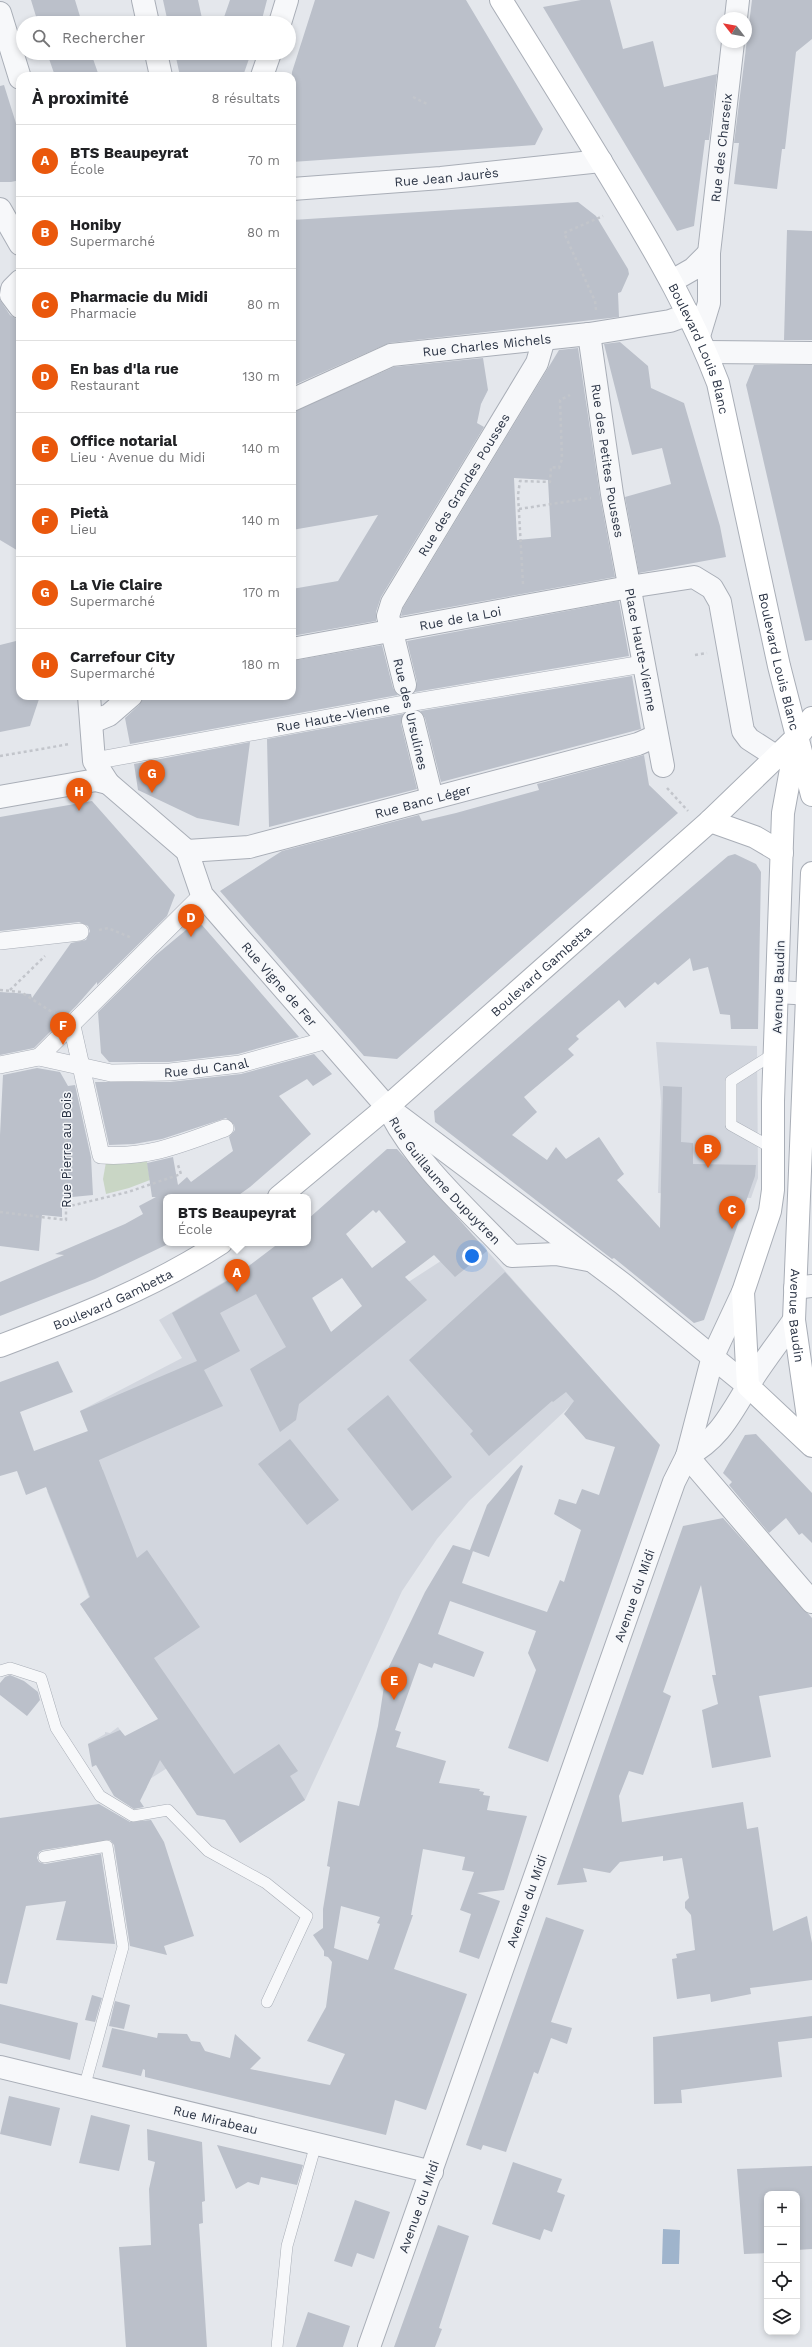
<!DOCTYPE html>
<html lang="fr">
<head>
<meta charset="utf-8">
<style>
  body { margin:0; font-family:"Work Sans",sans-serif; background:#f6f6f6; color:#202124 }
  .controls { position:absolute; right:12px; bottom:12px; display:grid; overflow:hidden; border-radius:8px; box-shadow:0 2px 6px #0003 }
  .controls button { width:36px; height:36px; display:grid; place-items:center; padding:0; border:0; border-bottom:1px solid #e0e0e0; background:#fff; color:#202124; font:20px sans-serif }
  .compass { position:absolute; left:716px; top:12px; width:36px; height:36px; border-radius:50%; background:#fff; box-shadow:0 2px 6px #0003; rotate:301deg }
  .you { position:absolute; left:472px; top:1256px; width:14px; height:14px; margin:-10px; border:3px solid #fff; border-radius:50%; background:#1a73e8; box-shadow:0 0 0 6px #1a73e833 }
  .badge { display:grid; place-items:center; width:26px; height:26px; border-radius:50%; background:#ea580c; color:#fff; font-size:13px; font-weight:700 }
  .pin { position:absolute; translate:-50% -33px; filter:drop-shadow(0 1px 2px #0008) }
  .pin::after { content:''; position:absolute; top:21px; width:14px; height:12px; background:inherit; clip-path:polygon(0 0,100% 0,50% 100%) }
  .popup { position:absolute; left:163px; top:1194px; width:148px; height:52px; box-sizing:border-box; display:grid; place-content:center; border-radius:8px; background:#fff; filter:drop-shadow(0 1px 3px #0005); font-size:13px; white-space:nowrap; color:#757577 }
  .popup b { font-size:15px; color:#202124 }
  .popup::after { content:''; position:absolute; left:50%; top:100%; margin-left:-8px; border:8px solid transparent; border-top-color:#fff }
  .list { margin:0; padding:0; list-style:none }
  h2 { display:flex; justify-content:space-between; align-items:center; height:52px; margin:0; padding:0 16px; font-size:17px }
  h2 small { font-size:13px; font-weight:400; color:#757577 }
  .list li { display:grid; grid-template-columns:26px 1fr auto; gap:12px; align-items:center; box-sizing:border-box; height:72px; padding:0 16px; border-top:1px solid #e0e0e0 }
  .list b { display:block; font-size:15px; white-space:nowrap }
  .list p { margin:0; font-size:13px; white-space:nowrap; color:#757577 }
  .list em { font-size:13px; font-style:normal; color:#757577 }
  .icon { flex:none; width:22px; height:22px; fill:none; stroke:currentColor; stroke-width:2; stroke-linecap:round; stroke-linejoin:round }
  .map { position:relative; flex:none; width:812px; height:2347px; overflow:hidden }
  .search { position:absolute; background:#fff; box-shadow:0 2px 6px #0003; left:16px; top:16px; width:280px; height:44px; display:flex; align-items:center; gap:10px; box-sizing:border-box; padding:0 14px; border-radius:22px; color:#757577; font-size:15px }
  .panel { position:absolute; background:#fff; box-shadow:0 2px 6px #0003; left:16px; top:72px; width:280px; height:628px; border-radius:12px }
  .map>svg:first-child { display:block }
  .built { fill:#d2d6de }
  .green { fill:#c9d6c5 }
  .water { fill:#9fb4cc }
  .building { fill:#bbc0ca; fill-rule:evenodd }
  .lines { fill:none; stroke-linecap:round; stroke-linejoin:round }
  .service-casing { stroke:#a9aeb7; stroke-width:12 }
  .pedestrian-casing { stroke:#a9aeb7; stroke-width:18 }
  .minor-casing { stroke:#a9aeb7; stroke-width:24 }
  .secondary-casing { stroke:#a9aeb7; stroke-width:24 }
  .path { stroke:#c2c5cb; stroke-width:2.5; stroke-dasharray:3 3; stroke-linecap:butt }
  .service { stroke:#f7f8fa; stroke-width:11 }
  .pedestrian { stroke:#f7f8fa; stroke-width:17 }
  .minor { stroke:#f7f8fa; stroke-width:22 }
  .secondary { stroke:#fff; stroke-width:22 }
  .labels { text-anchor:middle; stroke-width:3; stroke-linejoin:round; paint-order:stroke }
  .street-label { font-size:13px; fill:#2b3445; stroke:#f4f6f9 }
</style>
</head>
<body>
<div class="map">
<svg width="812" height="2347" viewBox="0 0 812 2347">
  <rect width="100%" height="100%" fill="#e4e7ec"/>
  <!-- built -->
  <path class="built" d="M 656,1042 L 757,1046 L 758,1178 L 751,1198 L 658,1193 L 661,1101 Z
    M 474,1236 L 600,1378 L 469,1501 L 437,1539 L 402,1591 L 305,1800 L 240,1843 L 221,1814 L 214,1818 L 197,1815 L 183,1758 L 142,1784 L 147,1787 L 145,1791 L 144,1790 L 125,1803 L 97,1765 L 95,1765 L 88,1744 L 105,1734 L 105,1732 L 110,1733 L 118,1727 L 128,1741 L 159,1720 L 80,1604 L 89,1597 L 47,1491 L 103,1470 L 80,1411 L 182,1358 L 159,1320 L 234,1276 L 301,1277 L 331,1332 L 461,1248 Z"/>
  <!-- green -->
  <path class="green" d="M 147,1161 L 150,1180 L 129,1188 L 106,1194 L 103,1179 L 106,1162 Z"/>
  <!-- water -->
  <path class="water" d="M 663,2229 L 680,2230 L 679,2264 L 662,2264 Z"/>
  <!-- building -->
  <path class="building" d="M 31,0 L 75,0 L 82,23 L 38,23 Z
    M 163,0 L 198,0 L 203,23 L 168,23 Z
    M 230,0 L 267,0 L 261,23 L 222,23 Z
    M 315,0 L 466,0 L 543,129 L 535,145 L 292,162 L 292,72 Z
    M 581,0 L 610,0 L 623,49 L 653,41 L 664,87 L 717,74 L 709,140 L 705,140 L 694,226 L 677,231 L 543,7 Z
    M 752,0 L 812,0 L 812,39 L 796,52 L 785,149 L 782,149 L 777,189 L 734,184 L 739,143 L 734,143 Z
    M 47,53 L 91,53 L 99,76 L 55,76 Z
    M 175,53 L 210,53 L 211,58 L 212,53 L 251,53 L 243,76 L 180,76 Z
    M 4,85 L 20,136 L 20,180 L 11,182 L 0,182 L 0,86 Z
    M 578,202 L 596,216 L 628,269 L 629,274 L 621,292 L 618,293 L 619,317 L 389,343 L 292,386 L 292,220 Z
    M 787,230 L 812,231 L 812,340 L 784,340 Z
    M 0,300 L 10,315 L 20,321 L 20,552 L 0,540 Z
    M 620,342 L 648,366 L 651,388 L 684,403 L 720,526 L 726,557 L 639,573 L 625,497 L 671,484 L 662,448 L 632,455 L 604,344 Z
    M 578,348 L 600,496 L 615,577 L 401,616 L 403,608 L 559,350 ZM 514,478 L 548,480 L 551,537 L 517,540 Z
    M 483,358 L 488,390 L 481,404 L 477,423 L 484,427 L 381,597 L 376,612 L 376,621 L 292,636 L 292,589 L 338,581 L 378,515 L 292,530 L 292,412 L 394,367 Z
    M 754,365 L 812,365 L 812,640 L 805,641 L 746,385 Z
    M 619,601 L 629,656 L 415,692 L 417,682 L 407,641 Z
    M 20,640 L 20,696 L 40,696 L 30,726 L 0,732 L 0,645 Z
    M 382,645 L 393,688 L 398,695 L 130,744 L 125,718 L 139,705 L 143,696 L 292,696 L 292,661 Z
    M 632,676 L 641,729 L 441,782 L 425,718 L 420,711 Z
    M 403,714 L 401,724 L 417,789 L 269,827 L 267,739 Z
    M 250,742 L 239,826 L 197,818 L 138,790 L 134,764 Z
    M 644,755 L 649,785 L 678,813 L 397,1059 L 364,1056 L 220,891 L 282,851 L 419,815 L 422,821 L 456,813 L 539,790 L 537,784 Z
    M 92,801 L 175,895 L 167,916 L 97,985 L 97,982 L 77,1005 L 34,1048 L 0,1055 L 0,992 L 31,994 L 32,998 L 71,943 L 86,940 L 90,931 L 88,926 L 79,922 L 0,931 L 0,817 Z
    M 735,854 L 756,864 L 761,872 L 758,1029 L 731,1029 L 730,1015 L 720,1014 L 708,967 L 693,971 L 690,958 L 658,985 L 655,982 L 625,1008 L 619,1000 L 576,1036 L 579,1039 L 568,1049 L 574,1055 L 524,1097 L 537,1112 L 512,1135 L 547,1160 L 556,1147 L 566,1159 L 599,1137 L 624,1174 L 617,1180 L 660,1228 L 663,1086 L 682,1087 L 681,1142 L 693,1143 L 693,1164 L 756,1165 L 755,1176 L 704,1320 L 694,1323 L 614,1258 L 612,1259 L 435,1122 L 434,1111 L 660,914 L 728,856 Z
    M 192,925 L 202,925 L 299,1037 L 238,1054 L 169,1062 L 109,1062 L 101,1053 L 98,1012 L 156,955 Z
    M 314,1054 L 332,1074 L 313,1086 L 307,1079 L 279,1096 L 311,1134 L 250,1187 L 236,1197 L 166,1197 L 166,1245 L 95,1279 L 0,1316 L 0,1282 L 64,1255 L 55,1254 L 125,1224 L 143,1214 L 139,1206 L 156,1197 L 152,1197 L 147,1163 L 173,1157 L 178,1185 L 187,1177 L 191,1182 L 233,1151 L 229,1137 L 235,1130 L 234,1125 L 226,1118 L 162,1139 L 134,1144 L 109,1145 L 95,1082 L 170,1082 L 241,1074 Z
    M 37,1068 L 60,1072 L 68,1086 L 75,1085 L 91,1157 L 93,1195 L 62,1198 L 62,1217 L 42,1215 L 39,1251 L 0,1246 L 0,1135 L 3,1075 Z
    M 387,1149 L 397,1149 L 487,1251 L 455,1277 L 434,1255 L 405,1277 L 427,1300 L 299,1404 L 296,1420 L 280,1432 L 250,1369 L 286,1347 L 256,1294 L 220,1313 L 240,1351 L 204,1370 L 223,1406 L 99,1460 L 137,1558 L 147,1550 L 200,1627 L 154,1658 L 234,1774 L 279,1744 L 298,1771 L 290,1776 L 305,1800 L 240,1843 L 225,1820 L 197,1815 L 160,1760 L 140,1801 L 144,1807 L 134,1809 L 114,1796 L 96,1765 L 92,1767 L 88,1744 L 120,1730 L 125,1736 L 158,1719 L 80,1604 L 90,1597 L 46,1487 L 26,1495 L 17,1471 L 0,1476 L 0,1382 L 58,1361 L 73,1392 L 20,1412 L 34,1451 L 88,1431 L 80,1411 L 197,1361 L 172,1313 L 234,1277 L 279,1243 L 308,1243 L 308,1219 ZM 373,1210 L 376,1213 L 379,1210 L 406,1242 L 372,1268 L 346,1234 ZM 342,1278 L 362,1306 L 331,1332 L 312,1298 Z
    M 505,1272 L 660,1445 L 548,1762 L 508,1748 L 536,1670 L 528,1653 L 536,1631 L 450,1601 L 438,1634 L 484,1652 L 474,1677 L 434,1663 L 432,1668 L 419,1663 L 395,1730 L 401,1732 L 396,1747 L 446,1761 L 439,1783 L 480,1789 L 479,1791 L 484,1792 L 483,1795 L 490,1796 L 487,1810 L 527,1816 L 504,1890 L 477,1893 L 500,1901 L 479,1959 L 459,1952 L 471,1914 L 460,1910 L 474,1872 L 462,1870 L 465,1857 L 423,1849 L 411,1915 L 413,1915 L 394,1969 L 467,1994 L 426,2110 L 395,2100 L 386,2135 L 145,2077 L 145,2070 L 143,2069 L 141,2076 L 102,2067 L 112,2028 L 157,2038 L 158,2033 L 187,2034 L 191,2041 L 200,2042 L 205,2051 L 230,2058 L 235,2034 L 261,2058 L 250,2069 L 330,2085 L 345,2054 L 307,2041 L 326,2007 L 332,1962 L 328,1957 L 324,1956 L 324,1951 L 313,1935 L 323,1928 L 323,1909 L 330,1867 L 327,1866 L 338,1801 L 359,1806 L 378,1726 L 386,1673 L 425,1592 L 453,1545 L 473,1551 L 462,1583 L 547,1612 L 560,1580 L 564,1582 L 581,1530 L 554,1514 L 559,1499 L 576,1504 L 582,1489 L 599,1495 L 615,1447 L 586,1439 L 564,1414 L 574,1401 L 566,1392 L 553,1402 L 552,1401 L 489,1456 L 470,1434 L 473,1431 L 409,1360 ZM 341,1906 L 380,1917 L 377,1923 L 380,1924 L 368,1960 L 334,1948 Z
    M 388,1395 L 452,1477 L 412,1511 L 347,1429 Z
    M 756,1434 L 812,1493 L 812,1543 L 802,1533 L 799,1535 L 786,1518 L 769,1533 L 729,1485 L 732,1482 L 723,1473 L 745,1435 Z
    M 290,1439 L 339,1500 L 307,1525 L 258,1464 Z
    M 521,1465 L 523,1466 L 489,1557 L 470,1550 L 487,1505 Z
    M 723,1518 L 812,1618 L 812,1687 L 759,1696 L 771,1757 L 712,1768 L 702,1710 L 718,1704 L 712,1675 L 716,1675 L 701,1585 L 663,1692 L 671,1696 L 643,1775 L 629,1771 L 619,1796 L 622,1822 L 743,1802 L 747,1829 L 758,1827 L 773,1931 L 807,1916 L 812,1943 L 812,1980 L 750,1988 L 751,1994 L 711,2002 L 710,1994 L 677,1999 L 672,1959 L 677,1958 L 676,1954 L 695,1950 L 691,1915 L 685,1908 L 685,1902 L 689,1898 L 682,1858 L 663,1861 L 663,1856 L 620,1862 L 610,1873 L 583,1868 L 587,1882 L 557,1885 L 683,1526 Z
    M 10,1675 L 24,1681 L 38,1692 L 40,1700 L 27,1716 L 0,1695 L 0,1683 L 5,1677 Z
    M 99,1804 L 130,1822 L 151,1820 L 164,1842 L 194,1936 L 164,1946 L 167,1955 L 130,1946 L 114,1845 L 110,1840 L 43,1850 L 39,1852 L 37,1858 L 39,1862 L 45,1864 L 101,1854 L 115,1944 L 56,1940 L 66,1901 L 26,1906 L 7,1984 L 0,1983 L 0,1818 Z
    M 546,1917 L 584,1930 L 551,2022 L 572,2028 L 567,2044 L 551,2038 L 538,2074 L 534,2072 L 506,2152 L 483,2145 L 481,2150 L 466,2145 Z
    M 92,1995 L 102,1998 L 95,2022 L 85,2020 Z
    M 115,2001 L 130,2005 L 124,2029 L 109,2026 Z
    M 0,2004 L 78,2023 L 70,2060 L 0,2043 Z
    M 812,2016 L 812,2038 L 778,2042 L 782,2077 L 681,2090 L 682,2103 L 654,2104 L 653,2037 Z
    M 9,2096 L 60,2108 L 51,2146 L 0,2134 Z
    M 91,2115 L 130,2125 L 119,2171 L 79,2163 Z
    M 147,2129 L 202,2142 L 205,2201 L 202,2202 L 203,2223 L 199,2224 L 207,2347 L 126,2347 L 119,2247 L 151,2245 L 149,2189 L 155,2162 L 148,2160 Z
    M 217,2145 L 303,2165 L 297,2185 L 261,2177 L 259,2185 L 248,2182 L 236,2189 Z
    M 513,2162 L 562,2179 L 557,2192 L 565,2195 L 552,2232 L 544,2229 L 540,2240 L 492,2224 Z
    M 812,2166 L 812,2249 L 797,2250 L 797,2194 L 767,2194 L 767,2253 L 744,2254 L 737,2169 Z
    M 355,2200 L 390,2212 L 374,2259 L 357,2253 L 352,2267 L 334,2261 Z
    M 438,2225 L 469,2236 L 439,2328 L 442,2329 L 435,2347 L 394,2347 Z
    M 308,2312 L 350,2326 L 343,2347 L 296,2347 Z"/>
  <g class="lines">
    <defs>
      <path id="service" d="M 774,1149 L 731,1125 L 731,1081 L 775,1053
        M 0,1671 L 10,1668 L 41,1678 L 56,1728 L 100,1796 L 133,1816 L 168,1810 L 208,1851 L 266,1883 L 307,1916 L 267,2002
        M 44,1857 L 107,1846 L 123,1947 L 84,2088
        M 277,2347 L 287,2246 L 316,2144"/>
      <g id="pedestrian">
        <path id="s1" d="M 94,761 L 409,703 L 643,664"/>
        <path d="M 0,941 L 80,932"/>
        <path d="M 72,1026 L 101,1155 C 150,1158 181,1144 225,1128"/>
        <path d="M 39,1057 L 202,895"/>
        <path id="s2" d="M 0,1065 L 39,1057 L 111,1073 L 170,1072 L 240,1064 L 327,1040"/>
      </g>
      <g id="minor">
        <path d="M 143,0 L 148,23"/>
        <path d="M 0,13 L 20,78"/>
        <path d="M 736,18 L 738,0"/>
        <path d="M 280,23 L 287,0"/>
        <path d="M 156,53 L 161,76"/>
        <path d="M 262,76 L 270,53"/>
        <path id="s3" d="M 292,189 L 441,178 L 601,161"/>
        <path d="M 0,209 L 20,244"/>
        <path id="s4" d="M 709,253 L 733,42"/>
        <path d="M 20,281 L 12,289 L 11,295 L 20,307"/>
        <path d="M 672,281 L 693,269 L 709,253 L 709,303 L 699,336"/>
        <path id="s5" d="M 589,334 L 612,494 L 663,766"/>
        <path d="M 706,352 L 812,353"/>
        <path id="s6" d="M 292,400 L 391,355 L 589,334 L 670,321 L 689,314"/>
        <path id="s7" d="M 292,649 L 629,587 L 694,577 L 712,588 L 720,602 L 743,731 L 749,739 L 777,757"/>
        <path id="s8" d="M 405,685 L 388,616 L 392,603 L 537,363 L 544,339"/>
        <path id="s9" d="M 89,696 L 94,761 L 108,783 L 187,851 L 202,895 L 387,1107 L 623,1284 L 748,1386"/>
        <path d="M 413,721 L 432,798"/>
        <path d="M 92,722 L 109,715 L 131,696"/>
        <path d="M 0,797 L 96,780 L 108,783"/>
        <path id="s10" d="M 187,851 L 249,847 L 638,744 L 656,736"/>
        <path d="M 777,992 L 812,994"/>
        <path id="s11" d="M 391,1114 C 418,1166 472,1213 512,1256 L 556,1254 L 588,1260"/>
        <path d="M 795,1288 L 812,1286"/>
        <path d="M 687,1456 L 812,1602"/>
        <path d="M 687,1456 C 719,1439 730,1415 748,1386 C 762,1363 779,1342 794,1320"/>
        <path id="s12" d="M 0,2067 L 432,2172"/>
        <path id="s13" d="M 369,2347 L 674,1482 L 687,1456 L 713,1356 L 743,1292"/>
      </g>
      <g id="secondary">
        <path id="s14" d="M 501,0 C 542,66 583,131 623,198 C 659,258 693,317 718,383 L 779,666 L 812,795"/>
        <path d="M 796,742 L 783,813 L 773,1101 L 773,1190 L 770,1211 L 743,1292 L 748,1386 L 812,1446"/>
        <path d="M 710,821 L 755,837 L 782,853"/>
        <path id="s15" d="M 812,873 L 794,1320 L 812,1445"/>
        <path id="s16" d="M 279,1197 L 387,1107 L 710,821 L 797,737 L 812,718"/>
        <path id="s17" d="M 0,1346 C 77,1317 152,1288 221,1243"/>
      </g>
    </defs>
    <!-- service casing -->
    <use href="#service" class="service-casing"/>
    <!-- pedestrian casing -->
    <use href="#pedestrian" class="pedestrian-casing"/>
    <!-- minor casing -->
    <use href="#minor" class="minor-casing"/>
    <!-- secondary casing -->
    <use href="#secondary" class="secondary-casing"/>
    <!-- path -->
    <path class="path" d="M 413,97 L 429,105
      M 596,310 L 595,301 L 564,233 L 603,216
      M 519,509 L 591,498
      M 523,584 L 518,495 L 520,481 L 550,482 L 551,467 L 559,468 L 562,459 L 560,400 L 570,395
      M 695,655 L 707,653
      M 0,756 L 70,744
      M 667,788 L 688,811
      M 99,930 L 108,928 L 132,938
      M 0,990 L 21,992 L 55,1014
      M 10,990 L 45,956
      M 66,1207 L 128,1192 L 181,1174 L 178,1165
      M 0,1212 L 66,1220 L 66,1094"/>
    <!-- service -->
    <use href="#service" class="service"/>
    <!-- pedestrian -->
    <use href="#pedestrian" class="pedestrian"/>
    <!-- minor -->
    <use href="#minor" class="minor"/>
    <!-- secondary -->
    <use href="#secondary" class="secondary"/>
  </g>
  <g class="labels">
    <!-- street labels -->
    <g class="street-label">
      <text dy="5" stroke="none"><textPath href="#s4" startOffset="106">Rue des Charseix</textPath></text>
      <text dy="5" stroke="none"><textPath href="#s3" startOffset="155">Rue Jean Jaurès</textPath></text>
      <text dy="5" stroke="none"><textPath href="#s6" startOffset="205">Rue Charles Michels</textPath></text>
      <text dy="5" stroke="none"><textPath href="#s14" startOffset="402">Boulevard Louis Blanc</textPath></text>
      <text dy="5" stroke="none"><textPath href="#s5" startOffset="128">Rue des Petites Pousses</textPath></text>
      <text dy="5" stroke="none"><textPath href="#s8" startOffset="223">Rue des Grandes Pousses</textPath></text>
      <text dy="5" stroke="none"><textPath href="#s7" startOffset="171">Rue de la Loi</textPath></text>
      <text dy="5" stroke="none"><textPath href="#s5" startOffset="320">Place Haute-Vienne</textPath></text>
      <text dy="5" stroke="none"><textPath href="#s14" startOffset="726">Boulevard Louis Blanc</textPath></text>
      <text transform="translate(411 714) rotate(77)" y="5">Rue des Ursulines</text>
      <text dy="5" stroke="none"><textPath href="#s1" startOffset="243">Rue Haute-Vienne</textPath></text>
      <text dy="5" stroke="none"><textPath href="#s10" startOffset="242">Rue Banc Léger</textPath></text>
      <text dy="5" stroke="none"><textPath href="#s16" startOffset="346">Boulevard Gambetta</textPath></text>
      <text dy="5" stroke="none"><textPath href="#s9" startOffset="360">Rue Vigne de Fer</textPath></text>
      <text transform="translate(778 987) rotate(-88)" y="5">Avenue Baudin</text>
      <text dy="5" stroke="none"><textPath href="#s2" startOffset="209">Rue du Canal</textPath></text>
      <text transform="translate(66 1150) rotate(-90)" y="5">Rue Pierre au Bois</text>
      <text dy="5" stroke="none"><textPath href="#s11" startOffset="86">Rue Guillaume Dupuytren</textPath></text>
      <text dy="5" stroke="none"><textPath href="#s17" startOffset="122">Boulevard Gambetta</textPath></text>
      <text dy="5" stroke="none"><textPath href="#s15" startOffset="443">Avenue Baudin</textPath></text>
      <text dy="5" stroke="none"><textPath href="#s13" startOffset="797">Avenue du Midi</textPath></text>
      <text dy="5" stroke="none"><textPath href="#s13" startOffset="473">Avenue du Midi</textPath></text>
      <text dy="5" stroke="none"><textPath href="#s12" startOffset="222">Rue Mirabeau</textPath></text>
      <text dy="5" stroke="none"><textPath href="#s13" startOffset="149">Avenue du Midi</textPath></text>
    </g>
  </g>
</svg>
<div class="controls">
<button>+</button>
<button>−</button>
<button><svg class="icon" aria-label="locate" viewBox="0 0 24 24"><circle cx="12" cy="12" r="6"/><path d="M12 2v4M12 18v4M2 12h4M18 12h4"/></svg></button>
<button><svg class="icon" aria-label="layers" viewBox="0 0 24 24"><path d="M12 4l9 5-9 5-9-5zM3 14l9 5 9-5"/></svg></button>
</div>
<svg class="compass" viewBox="-18 -18 36 36"><path d="M0-13l5 13h-10z" fill="#e53935"/><path d="M0 13l5-13h-10z" fill="#757577"/></svg>
<div class="you"></div>
<div class="pin badge" style="left:237px;top:1292px">A</div>
<div class="popup"><b>BTS Beaupeyrat</b>École</div>
<div class="pin badge" style="left:708px;top:1168px">B</div>
<div class="pin badge" style="left:732px;top:1229px">C</div>
<div class="pin badge" style="left:191px;top:937px">D</div>
<div class="pin badge" style="left:394px;top:1700px">E</div>
<div class="pin badge" style="left:63px;top:1045px">F</div>
<div class="pin badge" style="left:152px;top:793px">G</div>
<div class="pin badge" style="left:79px;top:811px">H</div>
<div class="search"><svg class="icon" aria-label="search" viewBox="0 0 24 24"><circle cx="10" cy="10" r="6"/><path d="M15 15l6 6"/></svg>Rechercher</div>
<section class="panel">
<h2>À proximité<small>8 résultats</small></h2>
<ul class="list">
<li><span class="badge">A</span><div><b>BTS Beaupeyrat</b><p>École</p></div><em>70 m</em></li>
<li><span class="badge">B</span><div><b>Honiby</b><p>Supermarché</p></div><em>80 m</em></li>
<li><span class="badge">C</span><div><b>Pharmacie du Midi</b><p>Pharmacie</p></div><em>80 m</em></li>
<li><span class="badge">D</span><div><b>En bas d'la rue</b><p>Restaurant</p></div><em>130 m</em></li>
<li><span class="badge">E</span><div><b>Office notarial</b><p>Lieu · Avenue du Midi</p></div><em>140 m</em></li>
<li><span class="badge">F</span><div><b>Pietà</b><p>Lieu</p></div><em>140 m</em></li>
<li><span class="badge">G</span><div><b>La Vie Claire</b><p>Supermarché</p></div><em>170 m</em></li>
<li><span class="badge">H</span><div><b>Carrefour City</b><p>Supermarché</p></div><em>180 m</em></li>
</ul>
</section>
</div>
</body>
</html>
